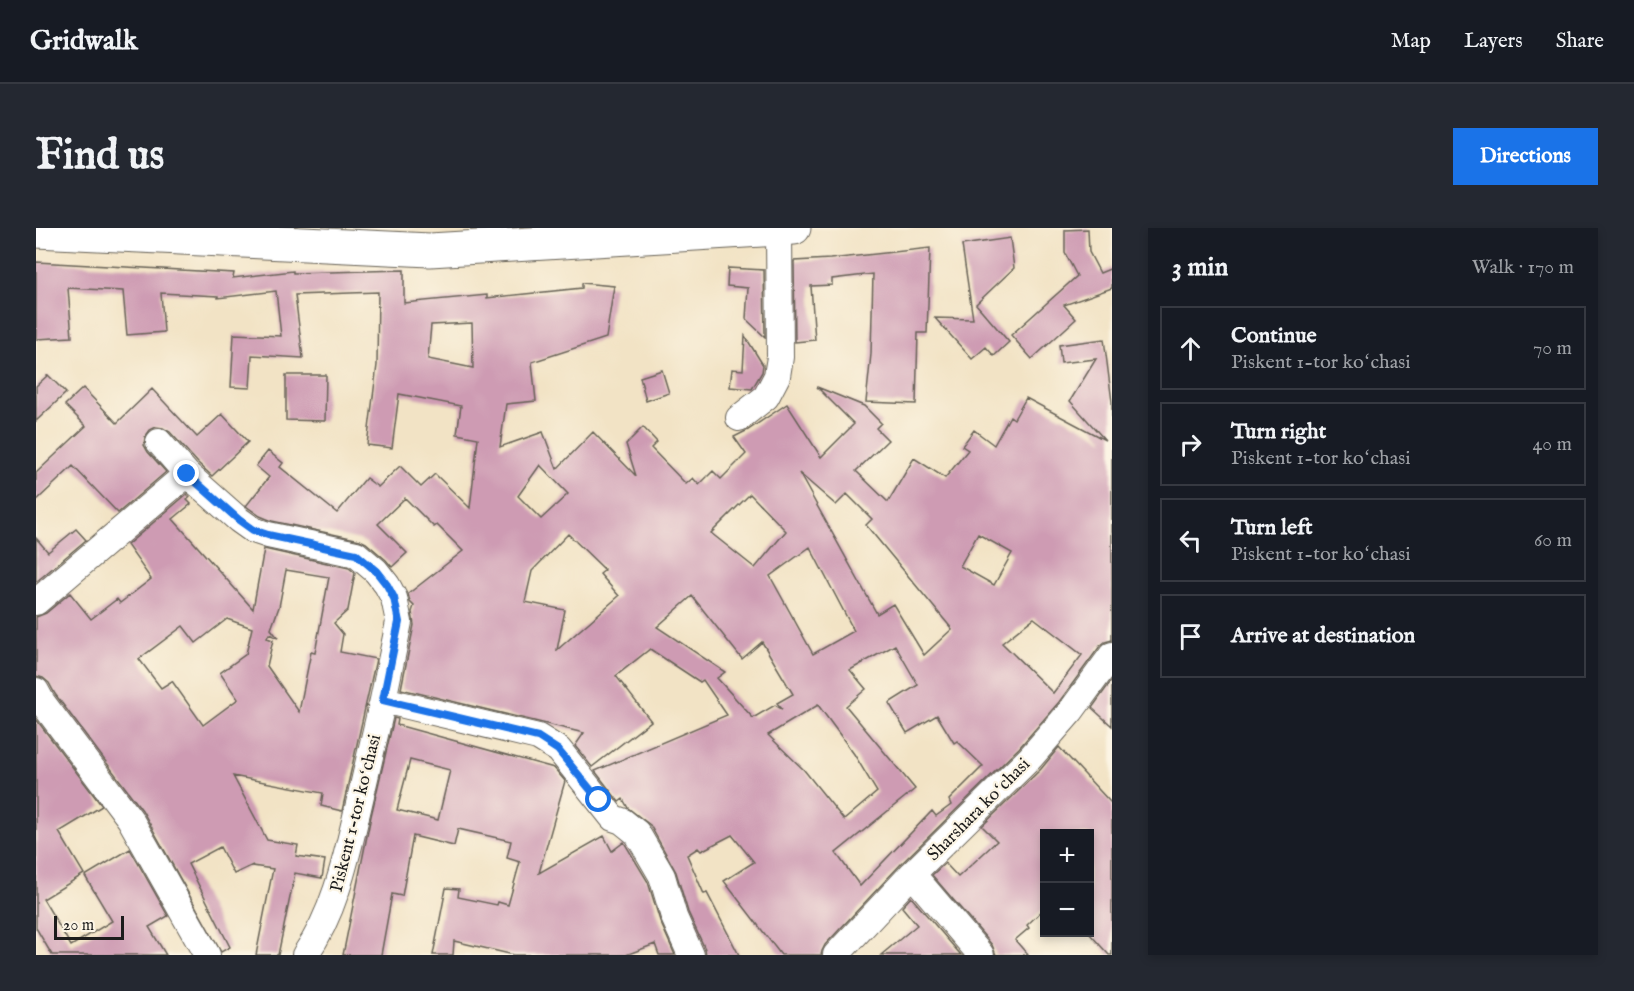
<!DOCTYPE html>
<html lang="en">
<head>
<meta charset="utf-8">
<style>
  body { margin:0; font-family:"IM FELL English",serif; background:#242831; color:#f1f3f6 }
  .controls { position:absolute; right:18px; bottom:18px; display:grid; overflow:hidden; border-radius:0px; box-shadow:0 3px 9px #0003 }
  .controls button { width:54px; height:54px; display:grid; place-items:center; padding:0; border:0; border-bottom:2px solid #363941; background:#171b24; color:#f1f3f6; font:30px sans-serif }
  .scale { position:absolute; left:18px; bottom:15px; width:70px; box-sizing:border-box; padding-left:6px; border:3px solid #1c1c1c; border-top:0; font-size:16px; line-height:21px; white-space:nowrap; color:#1c1c1c; -webkit-text-stroke:4px #fcf5e5; paint-order:stroke }
  .stop { position:absolute; width:18px; height:18px; margin:-14px; border:4px solid #1a73e8; border-radius:50%; background:#fff }
  .stop.end { background:#1a73e8; border-color:#fff; box-shadow:0 2px 6px #0008 }
  .list { margin:0; padding:0; list-style:none }
  h2 { display:flex; justify-content:space-between; align-items:center; height:78px; margin:0; padding:0 24px; font-size:26px }
  h2 small { font-size:20px; font-weight:400; color:#9ea1a6 }
  .list li { display:grid; grid-template-columns:39px 1fr auto; gap:18px; align-items:center; box-sizing:border-box; height:84px; margin:0 12px 12px; padding:0 12px; border:2px solid #363941; border-radius:0px }
  .list b { display:block; font-size:22px; white-space:nowrap }
  .list p { margin:0; font-size:20px; white-space:nowrap; color:#9ea1a6 }
  .list em { font-size:20px; font-style:normal; color:#9ea1a6 }
  .icon { flex:none; width:33px; height:33px; fill:none; stroke:currentColor; stroke-width:2; stroke-linecap:round; stroke-linejoin:round }
  .map { position:relative; flex:none; width:1076px; height:727px; overflow:hidden; border-radius:0px }
  header { display:flex; align-items:center; gap:36px; box-sizing:border-box; height:84px; padding:0 30px; background:#171b24; border-bottom:2px solid #363941 }
  header strong { font-size:28px }
  nav { display:flex; gap:33px; margin-inline-start:auto; font-size:21px }
  .intro { display:flex; align-items:center; justify-content:space-between; box-sizing:border-box; height:144px; padding:0 36px }
  h1 { margin:0; font-size:42px }
  .button { padding:15px 27px; border-radius:0px; background:#1a73e8; color:#fff; font-size:21px; font-weight:700 }
  main { display:flex; gap:36px; padding:0 36px }
  aside { flex:1; background:#171b24; border-radius:0px; box-shadow:0 3px 9px #0003 }
  .map>svg:first-child { display:block }
  .building { fill:#ce9bb3; fill-rule:evenodd }
  .lines { fill:none; stroke-linecap:round; stroke-linejoin:round }
  .street-casing { stroke:#676257; stroke-width:28 }
  .secondary-casing { stroke:#676257; stroke-width:35 }
  .street { stroke:#fff; stroke-width:26 }
  .secondary { stroke:#fff; stroke-width:33 }
  .route { stroke:#1a73e8; stroke-width:8 }
  .labels { text-anchor:middle; stroke-width:4.5; stroke-linejoin:round; paint-order:stroke }
  .street-label { font-size:18px; fill:#1c1c1c; stroke:#fcf5e5 }
</style>
</head>
<body>
<header>
<strong>Gridwalk</strong>
<nav><a>Map</a><a>Layers</a><a>Share</a></nav>
</header>
<div class="intro"><h1>Find us</h1><a class="button">Directions</a></div>
<main>
<div class="map">
<svg width="1076" height="727" viewBox="0 0 1076 727">
  <rect width="100%" height="100%" fill="#fcf5e5"/>
  <filter id="ink" filterUnits="userSpaceOnUse"><feTurbulence type="fractalNoise" baseFrequency=".0167" numOctaves="2"/><feDisplacementMap in="SourceGraphic" scale="12" xChannelSelector="R" yChannelSelector="G"/><feConvolveMatrix kernelMatrix="1 2 1 2 8 2 1 2 1" color-interpolation-filters="sRGB"/></filter>
  <filter id="wash" filterUnits="userSpaceOnUse"><feTurbulence type="fractalNoise" baseFrequency=".008" numOctaves="4" result="noise"/><feDisplacementMap in="SourceGraphic" scale="24" xChannelSelector="R" yChannelSelector="G"/><feGaussianBlur stdDeviation="1.35" result="paint"/><feColorMatrix in="noise" values="0 0 0 0 0 0 0 0 0 0 0 0 0 0 0 0 0 1.4 0 .05"/><feComposite in="paint" operator="in"/></filter>
  <g filter="url(#wash)">
    <rect width="100%" height="100%" fill="#f2e3c5"/>
    <g id="blocks">
      <!-- building -->
      <path class="building" d="M 1052,1 L 1053,24 L 1064,45 L 1076,40 L 1076,60 L 1028,77 L 1040,91 L 996,131 L 975,107 L 1041,48 L 1029,25 L 1029,2 Z
        M 974,10 L 978,40 L 940,76 L 973,114 L 958,128 L 950,119 L 936,131 L 899,90 L 937,91 L 926,17 Z
        M 894,20 L 891,105 L 882,105 L 880,176 L 830,174 L 835,126 L 837,46 L 796,51 L 796,57 L 775,58 L 779,112 L 759,114 L 758,33 L 794,31 Z
        M 0,34 L 198,45 L 197,50 L 257,43 L 257,45 L 368,42 L 368,75 L 451,67 L 451,70 L 546,60 L 546,55 L 578,58 L 570,110 L 496,134 L 500,173 L 470,176 L 464,219 L 507,204 L 521,241 L 557,204 L 600,248 L 590,216 L 607,199 L 621,214 L 615,220 L 650,256 L 657,250 L 663,257 L 677,243 L 685,251 L 710,226 L 698,209 L 712,202 L 751,176 L 785,229 L 818,196 L 781,159 L 828,178 L 845,195 L 840,200 L 852,212 L 820,243 L 852,274 L 878,230 L 909,250 L 932,222 L 926,218 L 938,202 L 958,217 L 974,188 L 978,191 L 990,170 L 1069,212 L 1034,173 L 1060,131 L 1025,135 L 1023,117 L 1068,111 L 1076,174 L 1076,412 L 1069,414 L 1064,418 L 1023,474 L 983,520 L 865,636 L 789,717 L 786,723 L 785,727 L 745,727 L 688,653 L 718,634 L 696,607 L 665,623 L 662,620 L 651,627 L 668,666 L 671,665 L 703,727 L 670,727 L 669,721 L 652,684 L 640,644 L 614,597 L 592,580 L 587,571 L 583,574 L 559,543 L 691,487 L 667,452 L 664,454 L 614,421 L 580,448 L 615,493 L 556,539 L 539,518 L 548,505 L 365,461 L 378,397 L 376,384 L 378,378 L 374,374 L 372,366 L 427,323 L 401,297 L 398,299 L 369,270 L 342,296 L 371,325 L 356,339 L 350,332 L 330,315 L 324,312 L 236,293 L 224,288 L 210,278 L 233,249 L 220,238 L 232,223 L 247,235 L 244,239 L 301,285 L 330,250 L 342,259 L 364,238 L 385,259 L 399,246 L 434,280 L 442,210 L 421,206 L 425,178 L 363,166 L 356,220 L 331,217 L 341,137 L 342,64 L 259,67 L 267,130 L 216,127 L 214,160 L 195,159 L 198,106 L 245,108 L 240,63 L 182,70 L 182,68 L 125,65 L 128,104 L 91,107 L 87,63 L 32,60 L 36,109 L 0,111 ZM 436,95 L 437,140 L 392,131 L 395,97 ZM 504,237 L 532,266 L 505,291 L 482,268 ZM 763,245 L 800,277 L 811,266 L 836,291 L 830,297 L 916,401 L 888,427 L 857,376 L 841,386 ZM 714,266 L 750,303 L 719,340 L 675,305 ZM 532,306 L 569,342 L 564,346 L 583,368 L 521,422 L 529,382 L 489,374 L 496,343 ZM 942,306 L 976,325 L 958,357 L 924,338 ZM 774,319 L 818,403 L 777,426 L 734,348 ZM 656,368 L 706,431 L 726,414 L 757,466 L 741,475 L 746,481 L 739,477 L 717,490 L 681,450 L 689,444 L 621,399 ZM 998,390 L 1046,427 L 1017,465 L 966,415 ZM 859,417 L 882,457 L 853,475 L 871,505 L 901,487 L 918,515 L 921,513 L 947,538 L 913,572 L 915,577 L 900,588 L 896,583 L 824,658 L 800,625 L 879,561 L 810,478 L 830,461 L 814,442 ZM 782,477 L 818,526 L 841,564 L 808,592 L 768,542 L 732,507 Z
        M 692,40 L 728,42 L 729,109 L 710,91 L 712,60 L 691,58 Z
        M 709,108 L 727,137 L 726,144 L 716,161 L 694,159 L 696,141 L 707,142 Z
        M 626,142 L 633,165 L 610,173 L 604,149 Z
        M 12,147 L 30,165 L 0,193 L 0,158 Z
        M 250,147 L 290,147 L 289,193 L 250,192 Z
        M 47,160 L 81,195 L 116,161 L 161,209 L 186,186 L 212,214 L 176,248 L 162,235 L 134,204 L 127,200 L 120,199 L 114,202 L 109,209 L 108,217 L 112,224 L 130,244 L 82,285 L 37,238 L 0,273 L 0,245 L 50,198 L 29,177 Z
        M 151,266 L 154,269 L 151,272 L 155,276 L 137,291 L 217,381 L 228,321 L 313,340 L 319,345 L 312,382 L 298,395 L 307,406 L 304,424 L 340,431 L 306,583 L 285,578 L 287,565 L 197,548 L 231,612 L 262,617 L 260,628 L 289,632 L 286,650 L 259,645 L 242,727 L 220,727 L 237,641 L 216,638 L 217,637 L 198,646 L 184,619 L 152,636 L 194,719 L 185,724 L 106,582 L 19,466 L 13,455 L 7,450 L 0,448 L 0,389 L 10,385 L 34,365 L 55,391 L 81,371 L 84,375 L 115,351 L 91,317 ZM 250,342 L 293,349 L 279,425 L 275,424 L 263,484 L 231,438 L 237,412 L 231,410 L 233,406 L 242,410 L 235,401 L 243,379 ZM 191,391 L 216,400 L 210,426 L 184,445 L 202,471 L 167,497 L 136,453 L 125,460 L 103,431 L 147,398 L 160,415 Z
        M 40,301 L 50,312 L 0,354 L 0,310 L 12,324 Z
        M 1076,452 L 1076,498 L 1056,480 Z
        M 358,490 L 362,491 L 361,497 L 518,540 L 529,553 L 503,645 L 568,608 L 576,623 L 588,614 L 612,654 L 624,693 L 639,727 L 623,727 L 619,716 L 590,727 L 478,727 L 418,713 L 417,727 L 397,727 L 410,660 L 423,661 L 422,669 L 461,677 L 462,674 L 472,677 L 484,634 L 471,630 L 475,613 L 422,601 L 418,618 L 377,608 L 366,668 L 356,666 L 345,727 L 307,727 L 335,588 ZM 374,532 L 414,542 L 402,592 L 361,582 Z
        M 0,491 L 66,578 L 23,604 L 48,646 L 7,671 L 35,718 L 76,693 L 49,648 L 94,621 L 132,688 L 113,699 L 130,727 L 16,727 L 0,700 Z
        M 1023,519 L 1076,576 L 1076,727 L 1073,727 L 1053,705 L 1053,606 L 1008,606 L 1008,681 L 991,697 L 993,700 L 979,712 L 992,727 L 960,727 L 956,717 L 896,647 L 909,635 L 922,649 L 961,613 L 946,598 L 1005,541 Z
        M 875,669 L 925,727 L 845,727 L 881,697 L 866,679 Z"/>
    </g>
  </g>
  <g filter="url(#ink)">
    <use href="#blocks" fill-opacity="0" stroke="#676257" stroke-width="1.5"/>
    <g class="lines">
      <defs>
        <path id="street" d="M 703,190 L 730,169 L 741,148 L 744,129 L 743,1
          M 123,214 L 151,246 L 203,292 L 217,302 L 232,307 L 320,326 L 340,343 L 351,357 L 358,370 L 363,394 L 347,472 L 502,509 L 523,522 L 577,590 L 586,593 L 601,605 L 626,648 L 638,689 L 655,727
          M 0,374 L 151,246
          M 0,463 L 6,474 L 94,591 L 171,727
          M 876,646 L 945,727
          M 269,727 C 299,684 310,631 322,580 C 330,544 339,508 347,472
          M 800,727 L 876,646 L 994,530 L 1035,483 L 1076,427"/>
        <path id="secondary" d="M 0,3 L 394,22 L 758,0"/>
      </defs>
      <!-- street casing -->
      <use href="#street" class="street-casing"/>
      <!-- secondary casing -->
      <use href="#secondary" class="secondary-casing"/>
      <!-- street -->
      <use href="#street" class="street"/>
      <!-- secondary -->
      <use href="#secondary" class="secondary"/>
    </g>
  </g>
  <g class="lines" filter="url(#ink)">
    <!-- route -->
    <path class="route" d="M 151,246 L 203,292 L 217,302 L 232,307 L 320,326 L 340,343 L 351,357 L 358,370 L 363,394 L 347,472 L 502,509 L 522,522 L 563,572"/>
  </g>
  <g class="labels">
    <!-- street labels -->
    <g class="street-label">
      <text transform="translate(942 581) rotate(-45)" y="6">Sharshara koʻchasi</text>
      <text transform="translate(319 585) rotate(-76)" y="6">Piskent 1-tor koʻchasi</text>
    </g>
  </g>
</svg>
<div class="controls">
<button>+</button>
<button>−</button>
</div>
<div class="scale">20 m</div>
<div class="stop" style="left:563px;top:572px"></div>
<div class="stop end" style="left:151px;top:246px"></div>
</div>
<aside>
<h2>3 min<small>Walk · 170 m</small></h2>
<ul class="list">
<li><svg class="icon" aria-label="ahead" viewBox="0 0 24 24"><path d="M12 20V5M6 11l6-6 6 6"/></svg><div><b>Continue</b><p>Piskent 1-tor koʻchasi</p></div><em>70 m</em></li>
<li><svg class="icon" aria-label="right" viewBox="0 0 24 24"><path d="M7 20v-9h11M14 6l5 5-5 5"/></svg><div><b>Turn right</b><p>Piskent 1-tor koʻchasi</p></div><em>40 m</em></li>
<li><svg class="icon" aria-label="left" viewBox="0 0 24 24"><path d="M17 20v-9H6M10 6l-5 5 5 5"/></svg><div><b>Turn left</b><p>Piskent 1-tor koʻchasi</p></div><em>60 m</em></li>
<li><svg class="icon" aria-label="arrive" viewBox="0 0 24 24"><path d="M6 21V4h12l-3 4 3 4H6"/></svg><div><b>Arrive at destination</b></div></li>
</ul>
</aside>
</main>
</body>
</html>
